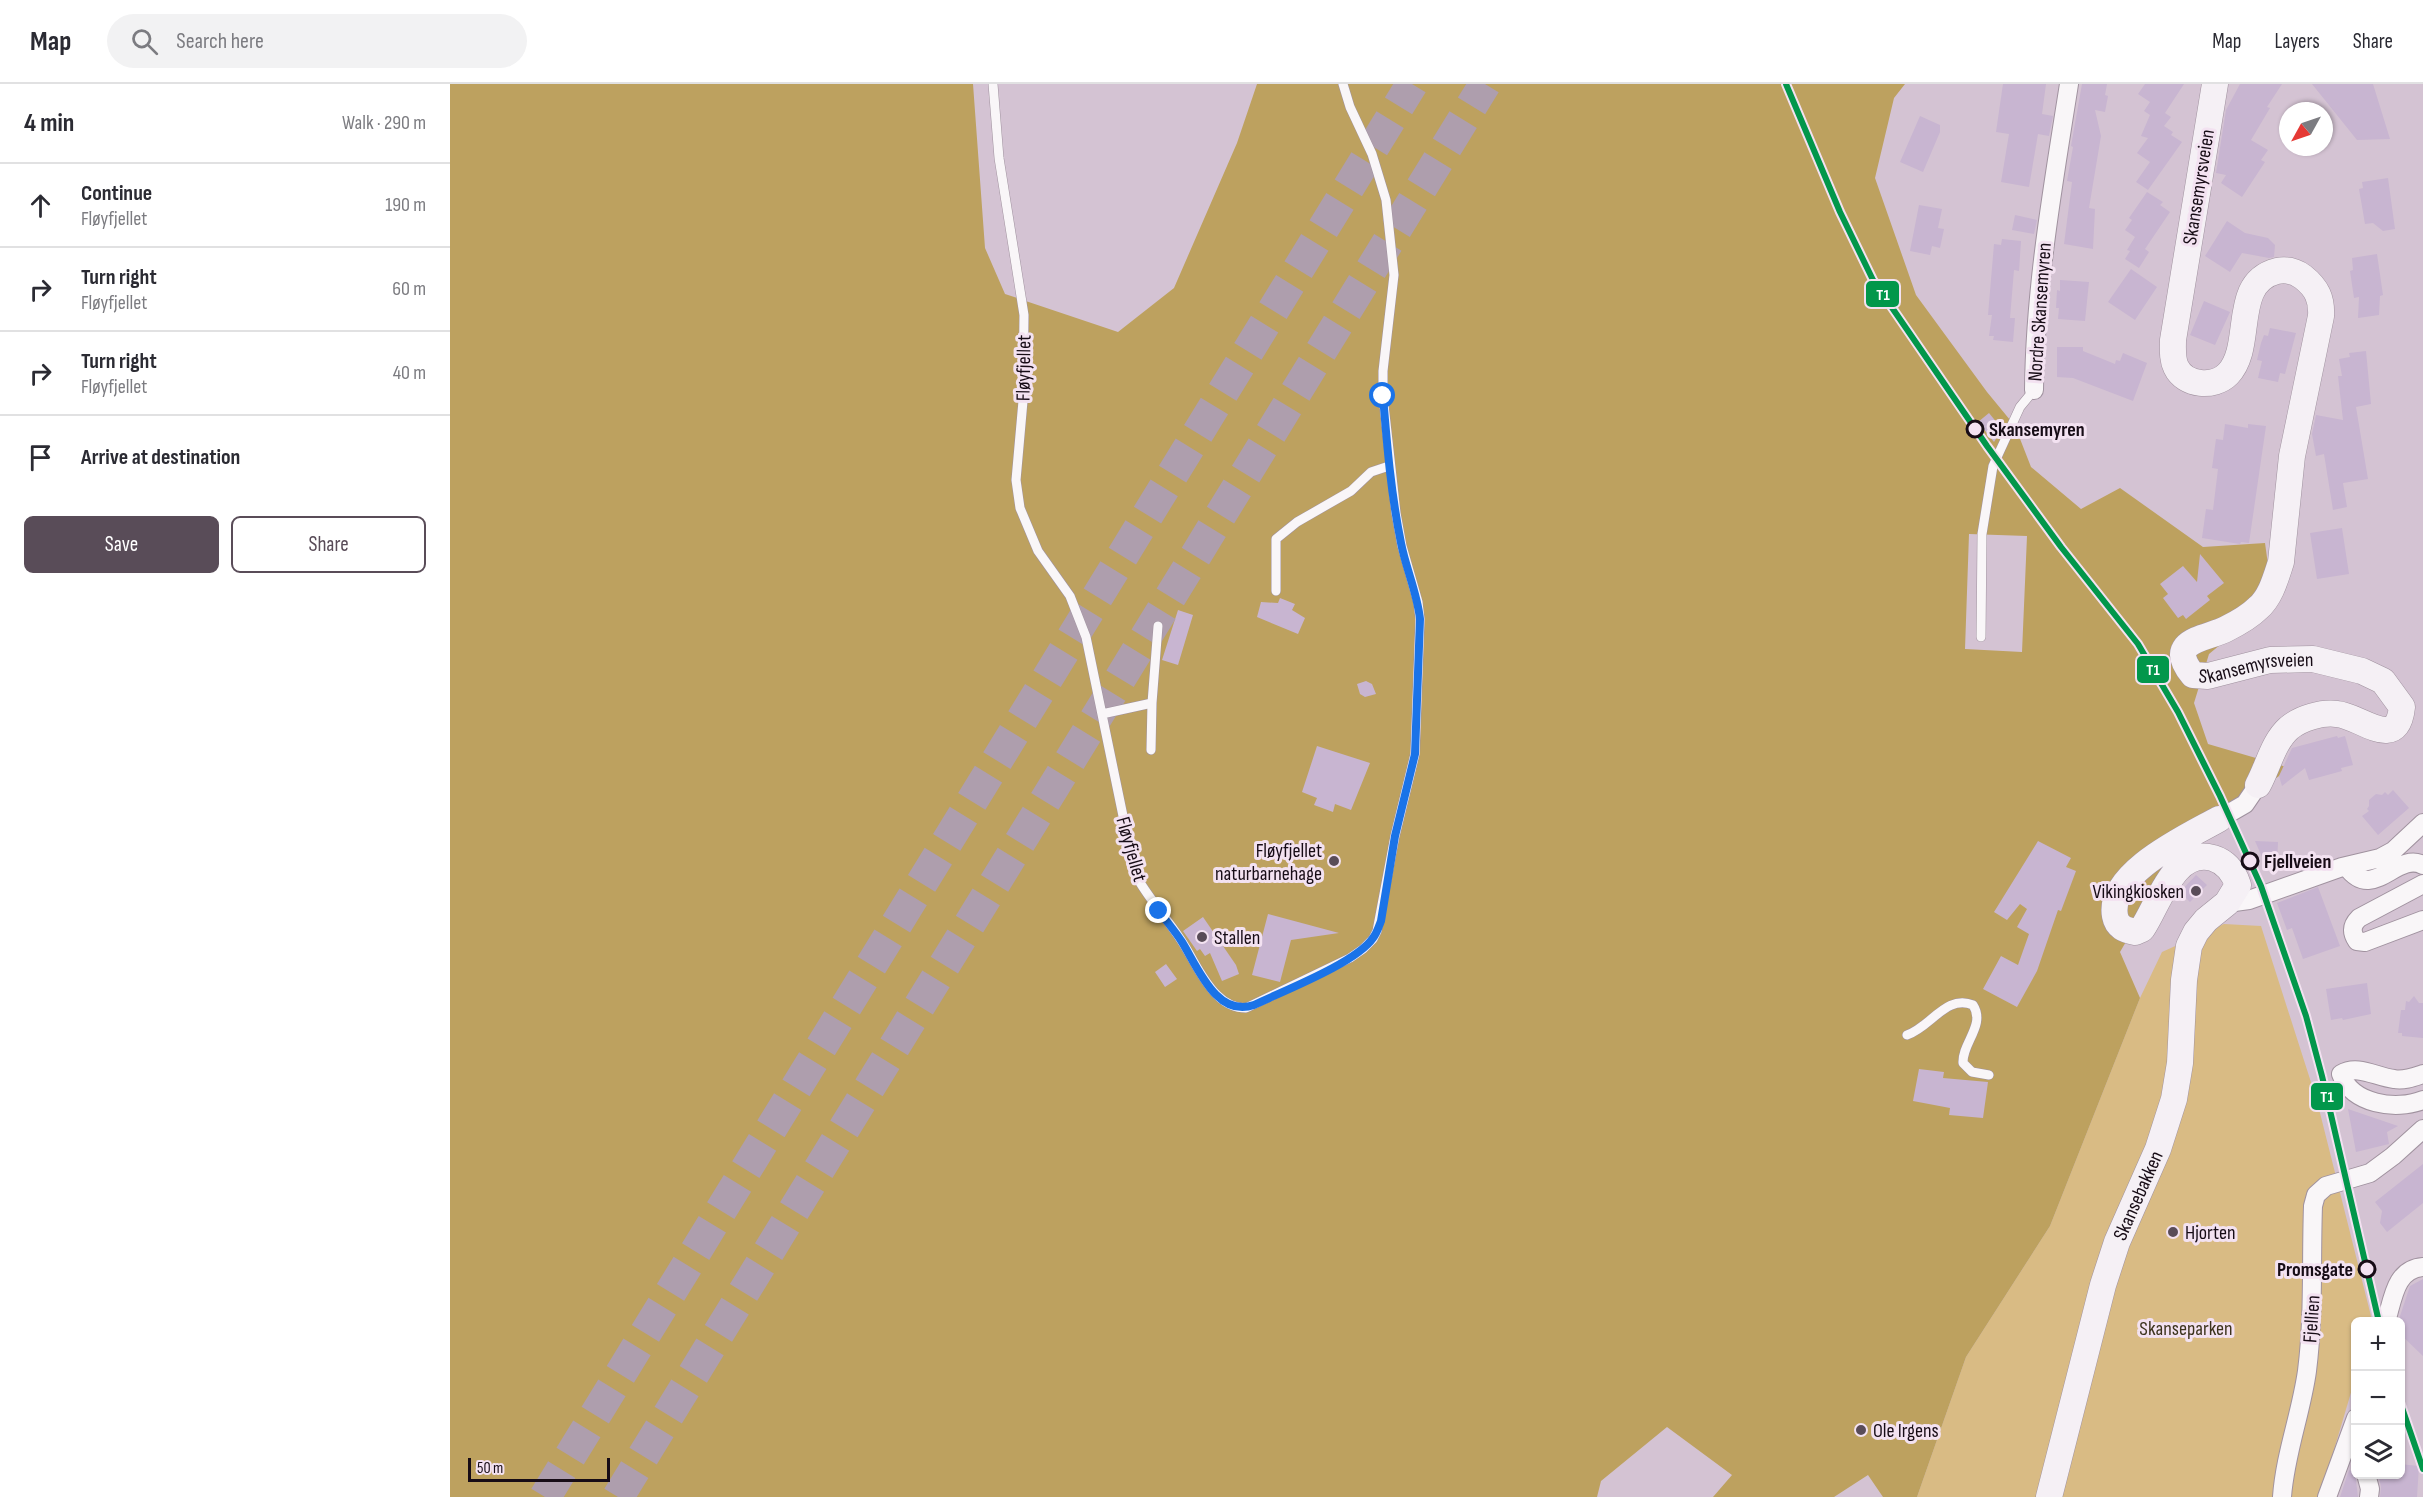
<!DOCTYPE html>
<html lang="en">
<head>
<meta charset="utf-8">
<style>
  body { margin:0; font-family:"Sofia Sans Condensed",sans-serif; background:#f2f2f3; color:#2b2b33 }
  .controls { position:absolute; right:18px; bottom:18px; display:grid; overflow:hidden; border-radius:9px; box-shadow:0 2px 4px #0004 }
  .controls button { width:54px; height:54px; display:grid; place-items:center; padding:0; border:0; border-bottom:2px solid #e1e1e2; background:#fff; color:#2b2b33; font:30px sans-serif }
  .compass { position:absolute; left:1829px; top:18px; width:54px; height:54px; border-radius:50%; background:#fff; box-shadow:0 2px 4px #0004; rotate:230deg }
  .scale { position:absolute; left:18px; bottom:15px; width:142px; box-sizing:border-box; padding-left:6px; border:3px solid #170c16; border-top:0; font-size:16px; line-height:21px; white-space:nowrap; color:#170c16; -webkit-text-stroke:4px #f3e2f1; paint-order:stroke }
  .stop { position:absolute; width:18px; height:18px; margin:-14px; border:4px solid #1a73e8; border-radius:50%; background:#fff }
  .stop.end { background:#1a73e8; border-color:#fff; box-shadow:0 2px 6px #0008 }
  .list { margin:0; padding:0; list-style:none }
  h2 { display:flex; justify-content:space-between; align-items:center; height:78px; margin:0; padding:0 24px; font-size:26px }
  h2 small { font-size:20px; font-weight:400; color:#7c7c81 }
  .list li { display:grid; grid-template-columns:39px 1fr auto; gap:18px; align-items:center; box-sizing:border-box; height:84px; padding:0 24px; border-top:2px solid #e1e1e2 }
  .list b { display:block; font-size:22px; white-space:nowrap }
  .list p { margin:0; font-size:20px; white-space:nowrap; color:#7c7c81 }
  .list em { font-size:20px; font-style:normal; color:#7c7c81 }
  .actions { display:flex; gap:12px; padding:18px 24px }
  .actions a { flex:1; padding:14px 0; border:2px solid #594c58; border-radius:9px; text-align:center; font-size:21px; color:#594c58 }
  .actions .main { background:#594c58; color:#fff }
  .icon { flex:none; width:33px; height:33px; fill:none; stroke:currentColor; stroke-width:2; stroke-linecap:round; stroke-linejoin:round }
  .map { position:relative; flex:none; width:1973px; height:1413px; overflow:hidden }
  header { display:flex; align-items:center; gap:36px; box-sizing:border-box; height:84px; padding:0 30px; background:#fff; border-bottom:2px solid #e1e1e2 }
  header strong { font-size:28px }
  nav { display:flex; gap:33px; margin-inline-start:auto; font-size:21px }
  .search { width:420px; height:54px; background:#f2f2f3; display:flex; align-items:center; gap:15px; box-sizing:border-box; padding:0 21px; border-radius:33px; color:#7c7c81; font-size:22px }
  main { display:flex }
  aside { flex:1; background:#fff }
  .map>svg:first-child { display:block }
  .green { fill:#d9bb84 }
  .forest { fill:#bda15f; fill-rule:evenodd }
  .building { fill:#c8b5d1 }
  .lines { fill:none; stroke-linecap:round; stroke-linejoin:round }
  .highway-tunnel { stroke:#ae9ead; stroke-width:32; stroke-dasharray:32 16; stroke-linecap:butt }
  .lane-casing { stroke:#a0929f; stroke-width:10 }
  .street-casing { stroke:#a0929f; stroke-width:20 }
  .secondary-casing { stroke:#a0929f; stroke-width:27 }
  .lane { stroke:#f9f6f8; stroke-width:9 }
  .street { stroke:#f9f6f8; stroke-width:18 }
  .secondary { stroke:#f5f0f5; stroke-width:26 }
  .tram-1-casing { stroke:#f3e2f1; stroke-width:10 }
  .tram-1 { stroke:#02974b; stroke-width:6 }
  .route { stroke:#1a73e8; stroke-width:8 }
  .stop-dot { fill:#f3e2f1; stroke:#170c16; stroke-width:3 }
  .poi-dot { fill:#594c58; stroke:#f3e2f1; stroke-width:2 }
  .labels { text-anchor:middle; stroke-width:6; stroke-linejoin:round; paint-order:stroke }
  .street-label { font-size:20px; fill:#170c16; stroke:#f3e2f1 }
  .stop-label { font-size:20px; font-weight:bold; fill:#170c16; stroke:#f3e2f1; text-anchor:start }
  .poi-label { font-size:20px; fill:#170c16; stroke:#f3e2f1; text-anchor:start }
  .park-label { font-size:20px; fill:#3c331d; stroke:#f3e2f1 }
  .line-badge { stroke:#f3e2f1; stroke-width:2 }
  .badge-label { font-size:16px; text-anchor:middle; font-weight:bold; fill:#fff }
</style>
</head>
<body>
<header>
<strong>Map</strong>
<div class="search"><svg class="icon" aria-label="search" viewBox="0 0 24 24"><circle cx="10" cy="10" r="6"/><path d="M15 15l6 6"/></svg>Search here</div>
<nav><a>Map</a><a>Layers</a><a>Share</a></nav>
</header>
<main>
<aside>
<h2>4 min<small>Walk · 290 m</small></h2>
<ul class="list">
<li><svg class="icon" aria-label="ahead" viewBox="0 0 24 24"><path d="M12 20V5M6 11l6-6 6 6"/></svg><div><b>Continue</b><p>Fløyfjellet</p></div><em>190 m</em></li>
<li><svg class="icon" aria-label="right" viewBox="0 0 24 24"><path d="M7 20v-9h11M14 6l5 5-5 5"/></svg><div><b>Turn right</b><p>Fløyfjellet</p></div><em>60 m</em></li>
<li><svg class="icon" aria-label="right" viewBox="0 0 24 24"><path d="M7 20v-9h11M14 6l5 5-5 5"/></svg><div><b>Turn right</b><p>Fløyfjellet</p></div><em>40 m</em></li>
<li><svg class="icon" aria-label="arrive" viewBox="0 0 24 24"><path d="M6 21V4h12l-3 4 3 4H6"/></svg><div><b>Arrive at destination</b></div></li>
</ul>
<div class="actions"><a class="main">Save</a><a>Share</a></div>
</aside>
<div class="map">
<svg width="1973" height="1413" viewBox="0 0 1973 1413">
  <rect width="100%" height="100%" fill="#d4c3d3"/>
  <!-- green -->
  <path class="green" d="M 1774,840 L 1811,842 L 1867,1017 L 1922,1236 L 1906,1238 L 1905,1295 L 1870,1413 L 1467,1413 L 1516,1273 L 1600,1142 L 1690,914 L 1712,868 Z"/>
  <!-- forest -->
  <path class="forest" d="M 0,0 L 523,0 L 535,164 L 555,210 L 668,248 L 724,204 L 787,59 L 807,0 L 1455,0 L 1444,14 L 1425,94 L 1466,211 L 1537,308 L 1565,342 L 1581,383 L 1631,425 L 1670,404 L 1753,463 L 1815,459 L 1823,517 L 1759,570 L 1744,619 L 1758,660 L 1840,684 L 1731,763 L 1670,868 L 1690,914 L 1600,1142 L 1516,1273 L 1467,1413 L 1433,1413 L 1418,1391 L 1384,1413 L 1263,1413 L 1282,1391 L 1217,1343 L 1151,1397 L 1147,1413 L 0,1413 ZM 1519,450 L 1577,452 L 1572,568 L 1515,565 Z"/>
  <!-- building -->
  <path class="building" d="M 1553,0 L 1596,0 L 1592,30 L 1603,32 L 1599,52 L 1588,50 L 1579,103 L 1551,98 L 1559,50 L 1546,48 Z
    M 1632,0 L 1657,0 L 1655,11 L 1658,12 L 1655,28 L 1645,26 L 1651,52 L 1639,124 L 1645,125 L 1643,165 L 1614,160 L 1622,98 L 1617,97 L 1623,63 L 1621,62 Z
    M 1695,0 L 1734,0 L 1715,29 L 1721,33 L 1714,42 L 1723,48 L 1721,51 L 1732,58 L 1698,106 L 1686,98 L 1700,78 L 1687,69 L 1698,54 L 1691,52 L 1700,31 L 1694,27 L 1700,18 L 1688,10 Z
    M 1790,0 L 1832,0 L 1817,23 L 1820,24 L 1801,56 L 1818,66 L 1811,76 L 1815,78 L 1792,113 L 1771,99 L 1776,91 L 1766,89 L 1776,26 Z
    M 1862,0 L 1923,0 L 1940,55 L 1907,56 Z
    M 1470,32 L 1490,41 L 1490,48 L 1473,88 L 1450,78 Z
    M 1938,94 L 1945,145 L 1933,147 L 1923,139 L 1915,140 L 1909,105 L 1913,104 L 1912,98 Z
    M 1697,108 L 1713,118 L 1710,121 L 1720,128 L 1695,165 L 1699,168 L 1689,184 L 1675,175 L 1680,167 L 1677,166 L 1685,153 L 1675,146 L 1682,136 L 1679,134 Z
    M 1469,121 L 1492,125 L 1488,144 L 1494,145 L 1490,164 L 1482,162 L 1480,171 L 1460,167 Z
    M 1565,131 L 1587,136 L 1584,150 L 1562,146 Z
    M 1777,137 L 1795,149 L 1818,154 L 1825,161 L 1824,173 L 1819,174 L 1792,169 L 1780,188 L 1755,172 Z
    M 1552,155 L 1571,157 L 1569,187 L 1564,186 L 1560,234 L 1565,234 L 1563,258 L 1543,256 L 1544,252 L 1539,252 L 1542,231 L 1538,231 L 1544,160 L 1551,161 Z
    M 1927,170 L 1933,211 L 1930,212 L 1929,231 L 1908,234 L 1909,213 L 1904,214 L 1900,187 L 1903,186 L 1902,174 Z
    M 1681,185 L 1707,203 L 1685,236 L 1658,218 Z
    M 1610,196 L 1639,198 L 1635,237 L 1608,235 L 1609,224 L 1606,224 L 1607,206 L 1610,207 Z
    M 1754,217 L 1780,228 L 1765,261 L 1740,251 Z
    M 1820,244 L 1846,249 L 1835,290 L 1830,289 L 1828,298 L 1808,294 L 1812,277 L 1807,276 L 1811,259 L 1814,251 L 1818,252 Z
    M 1607,263 L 1633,263 L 1633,267 L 1665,280 L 1666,276 L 1670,277 L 1673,269 L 1697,279 L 1683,317 L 1623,294 L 1607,293 Z
    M 1916,267 L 1921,320 L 1906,323 L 1918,395 L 1893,399 L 1897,423 L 1883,426 L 1874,370 L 1866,372 L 1862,350 L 1866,331 L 1893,336 L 1888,292 L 1892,292 L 1889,275 L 1900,273 L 1899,269 Z
    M 1539,329 L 1552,345 L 1544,358 L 1528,338 Z
    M 1775,340 L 1798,344 L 1798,340 L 1816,342 L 1799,459 L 1791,458 L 1790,460 L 1752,454 L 1756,425 L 1763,426 L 1768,385 L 1762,384 L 1766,355 L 1773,356 Z
    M 1892,444 L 1899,490 L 1867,495 L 1860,449 Z
    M 1750,470 L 1774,499 L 1757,512 L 1760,516 L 1736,535 L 1733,531 L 1728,534 L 1713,514 L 1718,510 L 1710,500 L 1733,482 L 1747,498 Z
    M 830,514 L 845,520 L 842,526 L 855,534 L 848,550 L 807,533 L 811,518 L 828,519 Z
    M 728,526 L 743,531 L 728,581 L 712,576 Z
    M 916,597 L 922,600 L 926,610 L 915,613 L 910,610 L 907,600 Z
    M 1887,652 L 1888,654 L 1895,652 L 1903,681 L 1891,684 L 1892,687 L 1859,696 L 1855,684 L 1832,702 L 1829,692 L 1842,664 Z
    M 867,662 L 920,679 L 901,726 L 885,720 L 883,728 L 864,721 L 867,714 L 852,708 Z
    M 1943,706 L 1959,724 L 1928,751 L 1912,732 L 1919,727 L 1917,725 L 1919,722 L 1919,716 L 1926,710 L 1932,711 L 1935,708 L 1938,711 Z
    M 1588,757 L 1621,774 L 1616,783 L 1626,787 L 1611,827 L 1608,826 L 1587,887 L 1567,923 L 1533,905 L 1551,872 L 1568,881 L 1579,850 L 1567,843 L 1577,825 L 1570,820 L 1557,836 L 1544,828 Z
    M 1805,757 L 1828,758 L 1827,779 L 1812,779 L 1812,773 Z
    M 1746,791 L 1757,801 L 1740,818 L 1730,808 Z
    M 1868,803 L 1890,862 L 1853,875 L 1842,844 L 1837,846 L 1827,819 Z
    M 818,830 L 889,849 L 841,856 L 830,898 L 802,891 Z
    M 753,833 L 786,881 L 789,890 L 772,897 L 760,869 L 755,872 L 750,865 L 747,867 L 733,847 Z
    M 716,880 L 727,895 L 715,903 L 705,888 Z
    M 1917,899 L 1921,930 L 1893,936 L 1892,934 L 1881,936 L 1876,905 Z
    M 1964,912 L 1969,919 L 1973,919 L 1973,954 L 1952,952 L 1952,949 L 1948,949 L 1951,926 L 1955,926 L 1956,917 L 1959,918 Z
    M 1469,985 L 1494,988 L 1493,994 L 1538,998 L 1533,1034 L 1499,1031 L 1500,1024 L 1463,1017 Z
    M 1898,1025 L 1948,1042 L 1937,1048 L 1939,1060 L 1906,1068 Z
    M 1973,1080 L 1973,1119 L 1937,1148 L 1930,1139 L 1932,1127 L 1925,1118 Z
    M 1973,1195 L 1973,1272 L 1950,1250 L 1950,1238 L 1948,1238 L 1960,1202 Z
    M 1950,1380 L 1969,1382 L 1967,1413 L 1930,1413 L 1931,1403 L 1928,1390 L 1950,1390 Z
    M 1899,1386 L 1905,1388 L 1908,1413 L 1890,1413 Z"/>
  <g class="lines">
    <!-- highway-tunnel -->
    <path class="highway-tunnel" d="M 95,1413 L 962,0
      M 168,1413 L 1035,0"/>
    <defs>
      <path id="lane" d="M 543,0 L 549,74 L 574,231 L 573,317 L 566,396 L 570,424 L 588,467 L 620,512 L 636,553 L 685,790 C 698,814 716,833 731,856 C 743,874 751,895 767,911 C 775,919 784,924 796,924 L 900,874 L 913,865 L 923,855 L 927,847 L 945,752 L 965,670 L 970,535 L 968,518 L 952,462 L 946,429 L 933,312 L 933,287 L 944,191 L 936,116 L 922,70 L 900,23 L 893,0
        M 826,507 L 826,455 L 847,438 L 901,407 L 921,388 L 939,382
        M 1531,553 L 1532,450 L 1543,382 L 1570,323 L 1584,306
        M 652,630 L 702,619 L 708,542
        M 701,666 L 702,619
        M 1457,951 C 1481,943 1496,910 1523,921 C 1536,941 1512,959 1513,979 L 1522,988 L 1539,991"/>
      <path id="street" d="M 1584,306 C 1585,203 1603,102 1619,0
        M 1769,735 L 1795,720 L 1808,701
        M 1896,782 C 1923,820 1946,767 1973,781
        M 1973,800 L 1909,834 C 1901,842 1901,848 1907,857 L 1915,858 L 1973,836
        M 1777,819 L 1799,816 L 1892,783 L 1930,774 L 1943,767 L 1973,739
        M 1973,990 C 1964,993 1954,997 1944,995 C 1926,993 1908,980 1891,990 C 1901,1020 1946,1027 1973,1016
        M 1936,1238 C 1943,1215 1945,1185 1973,1183
        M 1916,1390 L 1920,1405 L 1919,1413
        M 1832,1413 C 1835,1370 1851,1330 1857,1287 C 1864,1232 1861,1177 1863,1122 L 1866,1111 L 1876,1102 L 1920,1089 L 1943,1072 L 1973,1045
        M 1877,1413 L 1906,1334"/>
      <g id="secondary">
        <path id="s1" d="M 1765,0 L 1723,256 C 1723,265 1722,275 1726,283 C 1735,302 1764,304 1778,290 C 1805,262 1780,199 1827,187 C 1837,185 1845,187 1853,193 C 1867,204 1872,215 1871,232 L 1842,372 L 1831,478 C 1826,493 1821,513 1808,524 C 1800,532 1786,540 1776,545 C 1756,555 1714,556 1743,591 L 1758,592 L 1820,576 L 1863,575 L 1912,587 L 1933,597 L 1952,623 C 1947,669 1911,632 1887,630 C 1872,628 1851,634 1839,644 C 1823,658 1818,683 1808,701"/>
        <path id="s2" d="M 1599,1413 L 1653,1201 L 1667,1158 L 1708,1065 L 1724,1015 L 1730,979 L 1734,896 L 1739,862 L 1746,848 L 1756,836 L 1777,819 L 1788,801 C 1784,789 1776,778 1763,774 C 1724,763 1709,820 1692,845 L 1685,848 C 1675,846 1667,843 1665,832 C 1657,789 1739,752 1769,735"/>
      </g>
    </defs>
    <!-- lane casing -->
    <use href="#lane" class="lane-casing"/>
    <!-- street casing -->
    <use href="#street" class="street-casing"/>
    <!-- secondary casing -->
    <use href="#secondary" class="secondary-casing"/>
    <!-- lane -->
    <use href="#lane" class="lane"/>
    <!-- street -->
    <use href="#street" class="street"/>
    <!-- secondary -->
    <use href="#secondary" class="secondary"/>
    <defs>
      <path id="tram-1" d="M 1336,0 L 1390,128 L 1423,196 L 1537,362 L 1611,463 L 1688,560 L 1728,628 L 1770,712 L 1811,802 L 1856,932 L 1872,992 L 1929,1238
        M 1950,1318 L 1973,1385"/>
    </defs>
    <!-- tram-1 casing -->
    <use href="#tram-1" class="tram-1-casing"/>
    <!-- tram-1 -->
    <use href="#tram-1" class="tram-1"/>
  </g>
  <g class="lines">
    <!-- route -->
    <path class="route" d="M 709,827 C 717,838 725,847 732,858 C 748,884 767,934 804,921 C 833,907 906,879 923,854 C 927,849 929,842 931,837 L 945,752 L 965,670 L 970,535 C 967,508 956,485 951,459 C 941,410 937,361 933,312"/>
  </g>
  <!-- markers -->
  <g class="stop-dot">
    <circle cx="1525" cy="345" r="8"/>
    <circle cx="1800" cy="777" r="8"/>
    <circle cx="1917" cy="1185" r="8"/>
  </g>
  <g class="poi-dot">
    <circle cx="884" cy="777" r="6"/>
    <circle cx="1746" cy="807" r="6"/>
    <circle cx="752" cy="853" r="6"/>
    <circle cx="1723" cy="1148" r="6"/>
    <circle cx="1411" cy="1346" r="6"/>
  </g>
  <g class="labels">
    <!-- street labels -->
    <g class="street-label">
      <text transform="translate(1748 103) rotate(-81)" y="7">Skansemyrsveien</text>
      <text transform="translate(1589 228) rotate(-86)" y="7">Nordre Skansemyren</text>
      <text transform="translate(573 284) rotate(-89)" y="7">Fløyfjellet</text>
      <text dy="7" stroke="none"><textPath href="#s1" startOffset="1020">Skansemyrsveien</textPath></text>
      <text transform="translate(682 765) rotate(74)" y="7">Fløyfjellet</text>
      <text dy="7" stroke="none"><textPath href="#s2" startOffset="315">Skansebakken</textPath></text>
      <text transform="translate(1861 1235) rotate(-86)" y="7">Fjellien</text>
    </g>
    <!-- stop labels -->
    <g class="stop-label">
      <text x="1539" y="352">Skansemyren</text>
      <text x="1814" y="784">Fjellveien</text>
      <text x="1903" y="1192" text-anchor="end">Promsgate</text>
    </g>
    <!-- poi labels -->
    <g class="poi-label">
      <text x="872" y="773" text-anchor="end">Fløyfjellet<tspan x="872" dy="23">naturbarnehage</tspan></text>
      <text x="1734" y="814" text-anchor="end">Vikingkiosken</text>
      <text x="764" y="860">Stallen</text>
      <text x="1735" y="1155">Hjorten</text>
      <text x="1423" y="1353">Ole Irgens</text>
    </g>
    <!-- park labels -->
    <g class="park-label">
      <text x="1736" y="1251">Skanseparken</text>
    </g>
  </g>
  <g class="line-badge">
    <rect x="1415" y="196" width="35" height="28" rx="6" fill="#02974b"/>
    <rect x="1686" y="571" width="34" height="29" rx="6" fill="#02974b"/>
    <rect x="1860" y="998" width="34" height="29" rx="6" fill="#02974b"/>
  </g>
  <g class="badge-label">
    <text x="1433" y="216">T1</text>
    <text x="1703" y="591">T1</text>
    <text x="1877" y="1018">T1</text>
  </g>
</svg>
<div class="controls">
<button>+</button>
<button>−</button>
<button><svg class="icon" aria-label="layers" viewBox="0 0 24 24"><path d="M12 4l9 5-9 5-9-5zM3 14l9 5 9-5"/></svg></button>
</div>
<svg class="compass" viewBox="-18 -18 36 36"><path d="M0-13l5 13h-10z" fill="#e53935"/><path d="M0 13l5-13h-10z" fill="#7c7c81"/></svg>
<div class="scale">50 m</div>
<div class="stop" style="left:933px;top:312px"></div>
<div class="stop end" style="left:709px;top:827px"></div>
</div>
</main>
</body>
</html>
